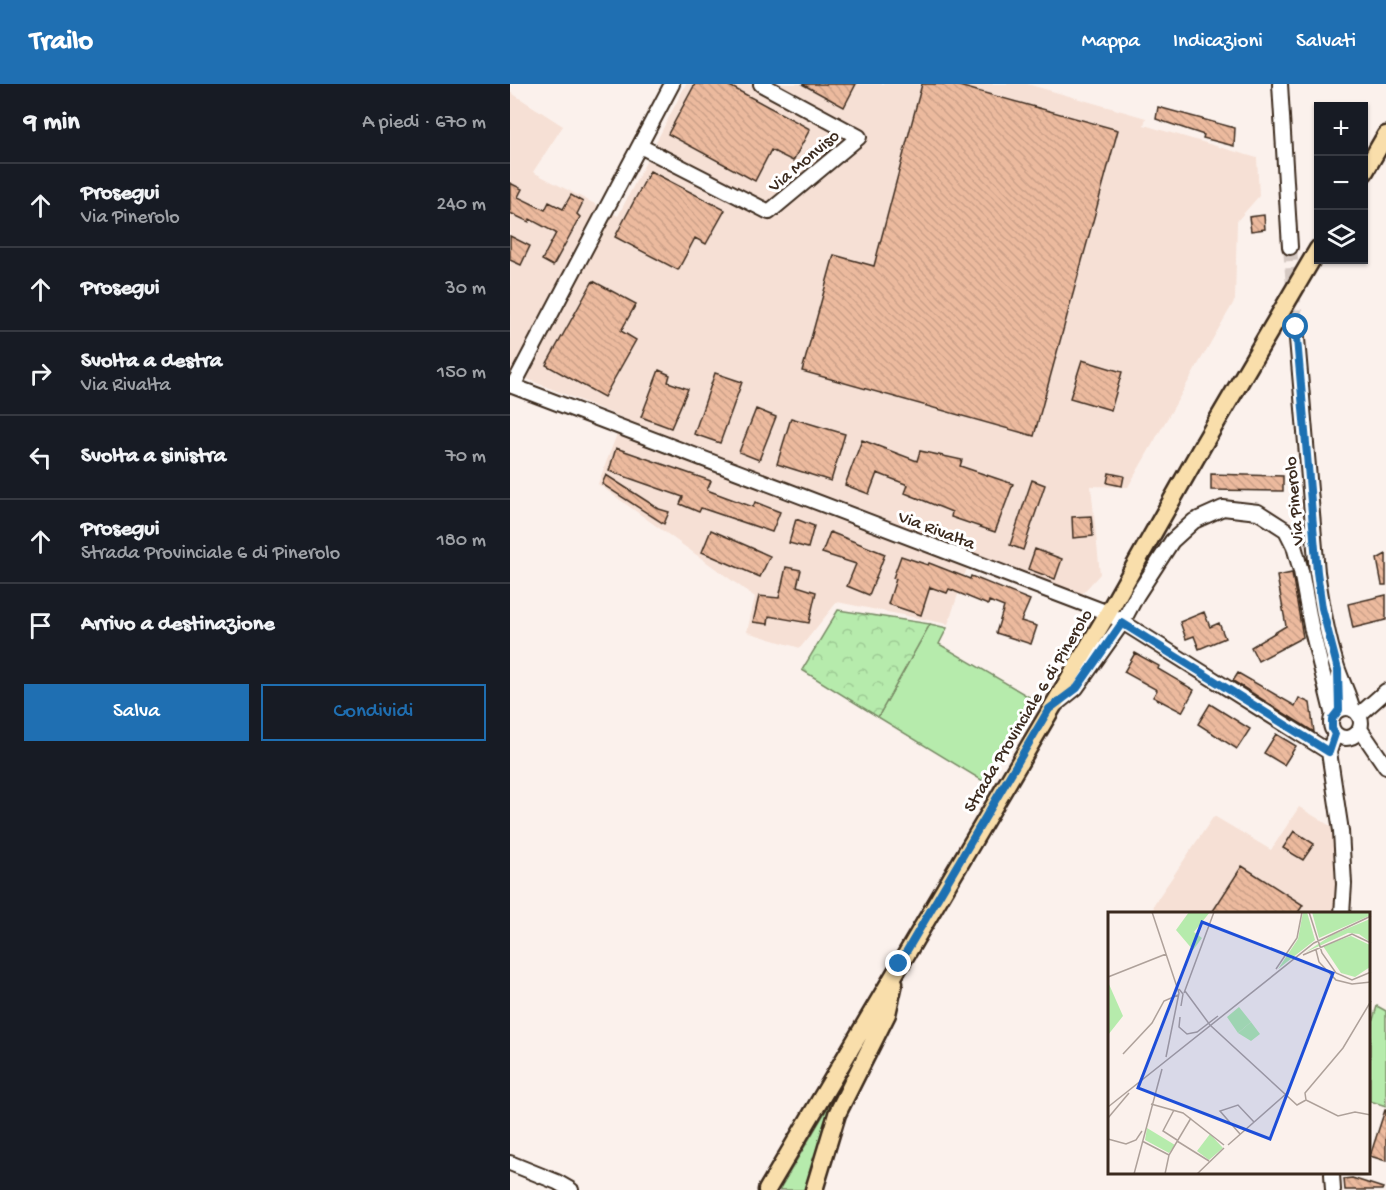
<!DOCTYPE html>
<html lang="it">
<head>
<meta charset="utf-8">
<style>
  body { margin:0; font-family:"Gochi Hand",sans-serif; background:#20242c; color:#f1f3f6 }
  .controls { position:absolute; right:18px; top:18px; display:grid; overflow:hidden; border-radius:0px; box-shadow:0 2px 4px #0004 }
  .controls button { width:54px; height:54px; display:grid; place-items:center; padding:0; border:0; border-bottom:2px solid #363941; background:#171b24; color:#f1f3f6; font:30px sans-serif }
  .stop { position:absolute; width:18px; height:18px; margin:-14px; border:4px solid #1f6fb2; border-radius:50%; background:#fff }
  .stop.end { background:#1f6fb2; border-color:#fff; box-shadow:0 2px 6px #0008 }
  .list { margin:0; padding:0; list-style:none }
  h2 { display:flex; justify-content:space-between; align-items:center; height:78px; margin:0; padding:0 24px; font-size:26px }
  h2 small { font-size:20px; font-weight:400; color:#9ea1a6 }
  .list li { display:grid; grid-template-columns:39px 1fr auto; gap:18px; align-items:center; box-sizing:border-box; height:84px; padding:0 24px; border-top:2px solid #363941 }
  .list b { display:block; font-size:22px; white-space:nowrap }
  .list p { margin:0; font-size:20px; white-space:nowrap; color:#9ea1a6 }
  .list em { font-size:20px; font-style:normal; color:#9ea1a6 }
  .actions { display:flex; gap:12px; padding:18px 24px }
  .actions a { flex:1; padding:14px 0; border:2px solid #1f6fb2; border-radius:0px; text-align:center; font-size:21px; color:#1f6fb2 }
  .actions .main { background:#1f6fb2; color:#fff }
  .icon { flex:none; width:33px; height:33px; fill:none; stroke:currentColor; stroke-width:2; stroke-linecap:round; stroke-linejoin:round }
  .map { position:relative; flex:none; width:876px; height:1106px; overflow:hidden }
  header { display:flex; align-items:center; gap:36px; box-sizing:border-box; height:84px; padding:0 30px; background:#1f6fb2; color:#fff }
  header strong { font-size:28px }
  nav { display:flex; gap:33px; margin-inline-start:auto; font-size:21px }
  main { display:flex }
  aside { flex:1; background:#171b24 }
  .map>svg:first-child { display:block }
  .built { fill:#f6e0d5 }
  .green { fill:#b6ebac; stroke:#788a65; stroke-width:1.5 }
  .forest { fill:url(#forest-crowns); stroke:#788a65; stroke-width:1.5 }
  .building { fill:url(#building-back-hatch); stroke:#3b2a1e; stroke-width:1.5 }
  .lines { fill:none; stroke-linecap:round; stroke-linejoin:round }
  .minor-tunnel { stroke:#d5c9c3; stroke-width:14; stroke-dasharray:14 7; stroke-linecap:butt }
  .minor-casing { stroke:#3b2a1e; stroke-width:18 }
  .major-casing { stroke:#3b2a1e; stroke-width:21 }
  .minor { stroke:#fff; stroke-width:14 }
  .major { stroke:#f9deab; stroke-width:16 }
  .route { stroke:#1f6fb2; stroke-width:8 }
  .labels { text-anchor:middle; stroke-width:6; stroke-linejoin:round; paint-order:stroke }
  .street-label { font-size:18px; fill:#3b2a1e; stroke:#fff }
  .inset-road { fill:none; stroke:#aea19a; stroke-width:1.5 }
  .view { fill:#1d4ed8; fill-opacity:0.15; stroke:#1d4ed8; stroke-width:3 }
  .inset-edge { fill:none; stroke:#3b2a1e; stroke-width:3 }
</style>
</head>
<body>
<header>
<strong>Trailo</strong>
<nav><a>Mappa</a><a>Indicazioni</a><a>Salvati</a></nav>
</header>
<main>
<aside>
<h2>9 min<small>A piedi · 670 m</small></h2>
<ul class="list">
<li><svg class="icon" aria-label="ahead" viewBox="0 0 24 24"><path d="M12 20V5M6 11l6-6 6 6"/></svg><div><b>Prosegui</b><p>Via Pinerolo</p></div><em>240 m</em></li>
<li><svg class="icon" aria-label="ahead" viewBox="0 0 24 24"><path d="M12 20V5M6 11l6-6 6 6"/></svg><div><b>Prosegui</b></div><em>30 m</em></li>
<li><svg class="icon" aria-label="right" viewBox="0 0 24 24"><path d="M7 20v-9h11M14 6l5 5-5 5"/></svg><div><b>Svolta a destra</b><p>Via Rivalta</p></div><em>150 m</em></li>
<li><svg class="icon" aria-label="left" viewBox="0 0 24 24"><path d="M17 20v-9H6M10 6l-5 5 5 5"/></svg><div><b>Svolta a sinistra</b></div><em>70 m</em></li>
<li><svg class="icon" aria-label="ahead" viewBox="0 0 24 24"><path d="M12 20V5M6 11l6-6 6 6"/></svg><div><b>Prosegui</b><p>Strada Provinciale 6 di Pinerolo</p></div><em>180 m</em></li>
<li><svg class="icon" aria-label="arrive" viewBox="0 0 24 24"><path d="M6 21V4h12l-3 4 3 4H6"/></svg><div><b>Arrivo a destinazione</b></div></li>
</ul>
<div class="actions"><a class="main">Salva</a><a>Condividi</a></div>
</aside>
<div class="map">
<svg width="876" height="1106" viewBox="0 0 876 1106">
  <defs>
    <pattern id="forest-crowns" width="20" height="18" patternUnits="userSpaceOnUse" patternTransform="scale(1.5)"><rect width="20" height="18" fill="#b6ebac"/><path d="M2 6a3 3 0 1 1 6 0M12 15a3 3 0 1 1 6 0" fill="none" stroke="#9dca94"/></pattern>
    <pattern id="building-back-hatch" width="6" height="6" patternUnits="userSpaceOnUse" patternTransform="scale(1.5)"><rect width="6" height="6" fill="#ecba9e"/><path d="M-1 5l2 2M0 0l6 6M5-1l2 2" fill="none" stroke="#cba088"/></pattern>
  </defs>
  <rect width="100%" height="100%" fill="#fbf1ec"/>
  <filter id="ink" filterUnits="userSpaceOnUse"><feTurbulence type="fractalNoise" baseFrequency=".0167" numOctaves="2"/><feDisplacementMap in="SourceGraphic" scale="12" xChannelSelector="R" yChannelSelector="G"/><feConvolveMatrix kernelMatrix="1 2 1 2 8 2 1 2 1" color-interpolation-filters="sRGB"/></filter>
  <g filter="url(#ink)">
    <!-- built -->
    <path class="built" d="M 176,0 L 517,0 L 636,34 L 634,41 L 747,74 L 749,112 L 727,137 L 725,216 L 618,403 L 581,402 L 590,490 L 571,511 L 457,484 L 438,540 L 327,518 L 290,564 L 237,548 L 245,513 L 88,400 L 113,334 L 0,288 L 0,8 L 53,42 L 23,88 L 108,132 Z
      M 789,723 L 827,746 L 829,830 L 643,830 L 644,820 L 704,732 L 761,766 Z"/>
    <!-- green -->
    <path class="green" d="M 420,540 L 437,544 L 429,560 L 521,614 L 473,697 L 368,633 Z
      M 867,922 L 876,927 L 876,1022 L 860,1017 L 860,946 Z
      M 331,1001 L 334,1002 L 296,1106 L 269,1106 Z"/>
    <!-- forest -->
    <path class="forest" d="M 328,526 L 420,540 L 368,633 L 292,586 Z"/>
    <!-- building -->
    <path class="building" d="M 185,0 L 216,0 L 300,45 L 283,77 L 261,66 L 245,97 L 158,50 Z
      M 292,0 L 346,0 L 334,23 Z
      M 412,0 L 442,0 L 608,46 L 524,352 L 292,287 L 324,171 L 364,182 Z
      M 648,23 L 725,44 L 724,62 L 693,54 L 694,51 L 646,35 Z
      M 140,87 L 215,126 L 196,160 L 185,154 L 168,186 L 105,153 Z
      M 0,99 L 12,105 L 8,113 L 35,126 L 39,118 L 53,125 L 61,111 L 73,118 L 67,130 L 70,133 L 43,182 L 32,176 L 46,149 L 20,135 L 19,138 L 0,129 Z
      M 754,131 L 755,145 L 741,147 L 739,133 Z
      M 0,152 L 20,162 L 11,181 L 0,176 Z
      M 83,197 L 126,220 L 111,247 L 126,256 L 94,313 L 36,281 Z
      M 572,276 L 612,288 L 601,326 L 560,314 Z
      M 149,286 L 160,291 L 158,298 L 178,305 L 161,344 L 131,333 Z
      M 205,289 L 232,298 L 210,359 L 184,350 Z
      M 246,325 L 266,333 L 249,376 L 229,368 Z
      M 281,334 L 335,350 L 321,397 L 267,380 Z
      M 352,356 L 407,377 L 410,367 L 452,376 L 450,382 L 503,400 L 485,448 L 441,433 L 442,428 L 395,409 L 398,401 L 367,389 L 359,410 L 335,401 Z
      M 106,364 L 201,397 L 197,406 L 243,423 L 245,418 L 270,428 L 262,448 L 191,424 L 189,428 L 170,420 L 173,413 L 99,387 Z
      M 599,389 L 614,392 L 612,402 L 597,399 Z
      M 701,390 L 773,392 L 773,407 L 701,406 Z
      M 96,391 L 149,425 L 159,428 L 154,440 L 92,400 Z
      M 522,396 L 535,401 L 513,466 L 500,461 Z
      M 581,432 L 583,452 L 563,454 L 562,433 Z
      M 286,435 L 304,442 L 298,464 L 279,459 Z
      M 201,446 L 260,472 L 250,493 L 192,468 Z
      M 320,448 L 375,470 L 359,511 L 337,502 L 346,480 L 312,469 Z
      M 525,465 L 552,475 L 545,495 L 518,485 Z
      M 876,470 L 876,501 L 872,501 L 867,475 Z
      M 391,472 L 418,481 L 419,479 L 460,495 L 461,492 L 520,516 L 511,537 L 527,542 L 521,560 L 486,549 L 494,523 L 479,517 L 478,521 L 439,505 L 437,509 L 420,503 L 411,531 L 378,520 L 386,495 L 383,494 Z
      M 276,483 L 291,486 L 287,502 L 306,508 L 299,539 L 259,532 L 258,540 L 243,538 L 249,512 L 269,514 Z
      M 782,489 L 793,553 L 748,577 L 741,563 L 776,542 L 767,492 Z
      M 876,511 L 876,536 L 843,544 L 838,520 Z
      M 694,528 L 700,543 L 709,539 L 715,554 L 689,565 L 684,552 L 676,555 L 670,538 Z
      M 625,569 L 649,582 L 648,585 L 684,606 L 672,628 L 643,613 L 647,606 L 614,588 Z
      M 728,589 L 785,622 L 789,614 L 800,619 L 804,648 L 723,597 Z
      M 700,620 L 740,645 L 727,665 L 688,640 Z
      M 766,650 L 786,662 L 774,681 L 754,669 Z
      M 784,747 L 804,760 L 793,776 L 773,764 Z
      M 732,782 L 793,821 L 787,830 L 701,830 Z
      M 875,1026 L 876,1026 L 876,1077 L 860,1072 Z
      M 842,1094 L 873,1104 L 872,1106 L 835,1106 L 834,1095 Z"/>
    <g class="lines">
      <!-- minor-tunnel -->
      <path class="minor-tunnel" d="M 780,163 L 786,243"/>
      <defs>
        <path id="minor" d="M 770,0 L 780,163
          M 130,62 L 259,128 L 349,53 L 251,0
          M 786,243 L 807,488 C 812,520 817,552 827,583 C 832,598 839,611 843,626
          M 0,301 L 598,529 L 819,668
          M 3,302 L 162,0
          M 828,591 L 829,626
          M 546,620 L 566,604 L 612,539 L 627,511 L 662,457 L 684,437 L 713,424 L 748,428 L 776,446 L 784,462 L 791,487 L 801,542 L 823,632
          M821 639a15 15 0 1 1 30 0a15 15 0 1 1-30 0Z
          M 849,631 L 876,607
          M 850,645 L 876,683
          M 825,650 L 819,668 L 831,747 L 834,800 L 832,830
          M 0,1079 L 47,1098 L 61,1106
          M 822,1090 L 823,1106"/>
        <path id="major" d="M 854,89 L 876,51
          M 257,1106 L 598,529 L 693,361 L 808,165
          M 304,1106 L 327,1030 L 377,930 L 384,899"/>
      </defs>
      <!-- minor casing -->
      <use href="#minor" class="minor-casing"/>
      <!-- major casing -->
      <use href="#major" class="major-casing"/>
      <!-- minor -->
      <use href="#minor" class="minor"/>
      <!-- major -->
      <use href="#major" class="major"/>
    </g>
  </g>
  <g class="lines" filter="url(#ink)">
    <!-- route -->
    <path class="route" d="M 389,880 L 539,625 L 567,604 L 612,539 L 819,668 L 825,650 L 822,645 L 822,635 L 829,626 L 828,586 L 812,524 L 807,488 L 786,243"/>
  </g>
  <g class="labels">
    <!-- street labels -->
    <g class="street-label">
      <text transform="translate(293 76) rotate(-40)" y="6">Via Monviso</text>
      <text transform="translate(783 417) rotate(-95)" y="6">Via Pinerolo</text>
      <text transform="translate(427 445) rotate(21)" y="6">Via Rivalta</text>
      <text transform="translate(517 626) rotate(-59)" y="6">Strada Provinciale 6 di Pinerolo</text>
    </g>
  </g>
  <!-- overview -->
  <g transform="translate(598 828)">
    <rect width="262" height="262" fill="#fbf1ec"/>
    <path d="M 81,0 L 102,0 L 86,20 L 94,26 L 85,38 L 68,18 ZM 195,0 L 199,0 L 207,28 L 170,57 L 190,27 ZM 204,0 L 262,0 L 263,3 L 211,26 ZM 262,7 L 262,30 L 251,22 L 240,21 L 198,40 L 224,23 ZM 243,24 L 262,33 L 262,55 L 247,65 L 233,61 L 215,34 ZM 0,70 L 15,104 L 0,123 ZM 131,95 L 143,110 L 130,121 L 119,105 ZM 39,216 L 67,233 L 61,241 L 37,228 Z" fill="#b6ebac"/>
    <path d="M 143,110 L 152,122 L 143,129 L 130,121 ZM 102,222 L 115,236 L 101,248 L 89,239 Z" fill="#b6ebac"/>
    <path class="inset-road" d="M 44,0 L 71,81 L 58,145M 201,0 L 214,41 L 228,61 L 244,68 L 263,60M 208,38 L 211,50 L 228,68 L 244,72 L 263,70M 195,43 L 244,22 L 263,31M 168,57 L 189,26 L 194,0M 0,65 L 58,42M 71,77 L 75,82 L 73,94M 77,79 L 102,113 L 189,193 L 198,188M 76,81 L 106,0M 72,105 L 71,115 L 79,122 L 89,120 L 110,104M 15,142 L 44,111 L 56,89 L 70,83M 198,188 L 197,181 L 235,136 L 263,89M 198,188 L 230,204 L 247,200 L 263,203M 43,192 L 75,201 L 116,233M 0,195 L 206,31 L 263,4M 66,198 L 55,219 L 69,228M 0,206 L 21,181M 132,222 L 112,199 L 130,193 L 146,210M 0,227 L 18,232 L 28,228 L 34,219M 34,229 L 61,243M 69,229 L 101,249M 120,233 L 179,181M 26,262 L 54,157M 57,262 L 61,243 L 83,206M 89,262 L 116,236"/>
    <path class="view" d="M 94,10 L 225,61 L 162,227 L 30,176 Z"/>
    <rect width="262" height="262" class="inset-edge"/>
  </g>
</svg>
<div class="controls">
<button>+</button>
<button>−</button>
<button><svg class="icon" aria-label="layers" viewBox="0 0 24 24"><path d="M12 4l9 5-9 5-9-5zM3 14l9 5 9-5"/></svg></button>
</div>
<div class="stop" style="left:786px;top:243px"></div>
<div class="stop end" style="left:389px;top:880px"></div>
</div>
</main>
</body>
</html>
